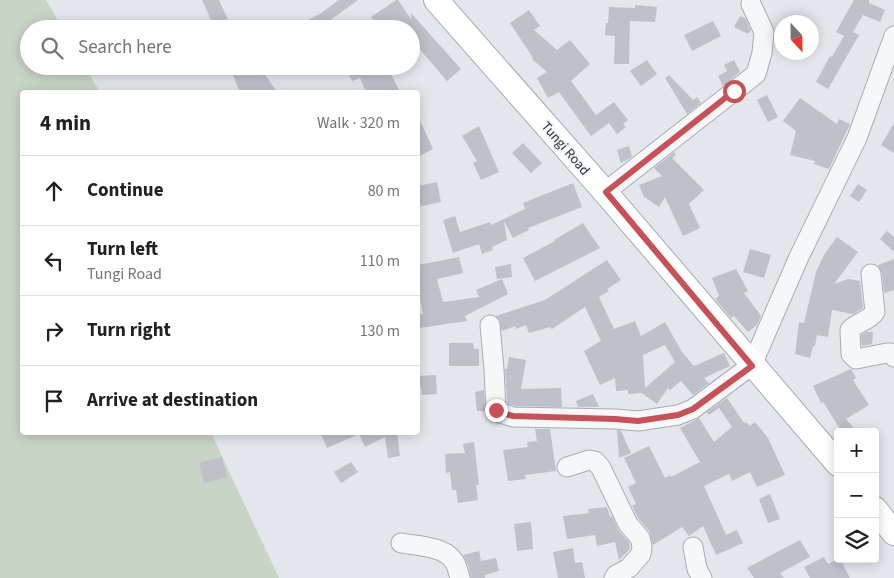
<!DOCTYPE html>
<html lang="en">
<head>
<meta charset="utf-8">
<style>
  body { margin:0; font-family:"Source Sans 3",sans-serif; background:#f6f6f6; color:#202124 }
  .controls { position:absolute; right:15px; bottom:15px; display:grid; overflow:hidden; border-radius:5px; box-shadow:0 2px 12px #0003 }
  .controls button { width:45px; height:45px; display:grid; place-items:center; padding:0; border:0; border-bottom:1px solid #e0e0e0; background:#fff; color:#202124; font:25px sans-serif }
  .compass { position:absolute; left:774px; top:15px; width:45px; height:45px; border-radius:50%; background:#fff; box-shadow:0 2px 12px #0003; rotate:158deg }
  .stop { position:absolute; width:15px; height:15px; margin:-11px; border:4px solid #c85059; border-radius:50%; background:#fff }
  .stop.end { background:#c85059; border-color:#fff; box-shadow:0 1px 5px #0008 }
  .list { margin:0; padding:0; list-style:none }
  h2 { display:flex; justify-content:space-between; align-items:center; height:65px; margin:0; padding:0 20px; font-size:21px }
  h2 small { font-size:16px; font-weight:400; color:#757577 }
  .list li { display:grid; grid-template-columns:32px 1fr auto; gap:15px; align-items:center; box-sizing:border-box; height:70px; padding:0 20px; border-top:1px solid #e0e0e0 }
  .list b { display:block; font-size:19px; white-space:nowrap }
  .list p { margin:0; font-size:16px; white-space:nowrap; color:#757577 }
  .list em { font-size:16px; font-style:normal; color:#757577 }
  .icon { flex:none; width:28px; height:28px; fill:none; stroke:currentColor; stroke-width:2; stroke-linecap:round; stroke-linejoin:round }
  .map { position:relative; flex:none; width:894px; height:578px; overflow:hidden }
  .search { position:absolute; background:#fff; box-shadow:0 2px 12px #0003; left:20px; top:20px; width:400px; height:55px; display:flex; align-items:center; gap:12px; box-sizing:border-box; padding:0 18px; border-radius:28px; color:#757577; font-size:19px }
  .panel { position:absolute; background:#fff; box-shadow:0 2px 12px #0003; left:20px; top:90px; width:400px; height:345px; border-radius:5px }
  .map>svg:first-child { display:block }
  .green { fill:#c8d4c5 }
  .building { fill:#bec1ca; fill-rule:evenodd }
  .lines { fill:none; stroke-linecap:round; stroke-linejoin:round }
  .minor-casing { stroke:#a8acb5; stroke-width:21 }
  .major-casing { stroke:#a3a9b6; stroke-width:26 }
  .minor { stroke:#f6f7f9; stroke-width:19 }
  .major { stroke:#fff; stroke-width:24 }
  .route { stroke:#c85059; stroke-width:6 }
  .labels { text-anchor:middle; stroke-width:4; stroke-linejoin:round; paint-order:stroke }
  .street-label { font-size:14px; fill:#2c3242; stroke:#f3f5f8 }
</style>
</head>
<body>
<div class="map">
<svg width="894" height="578" viewBox="0 0 894 578">
  <rect width="100%" height="100%" fill="#e3e6eb"/>
  <!-- green -->
  <path class="green" d="M 0,0 L 46,0 L 63,29 L 29,29 L 29,66 L 84,66 L 100,92 L 22,92 L 22,432 L 211,433 L 279,578 L 0,578 Z"/>
  <!-- building -->
  <path class="building" d="M 202,0 L 219,0 L 232,29 L 215,29 Z
    M 339,0 L 358,0 L 318,29 L 292,29 L 321,13 Z
    M 396,0 L 398,0 L 411,19 L 411,13 L 461,69 L 447,81 L 411,39 L 411,29 L 379,29 L 371,17 Z
    M 854,0 L 869,0 L 869,3 L 885,10 L 880,22 L 863,15 L 853,32 L 859,35 L 828,89 L 816,82 L 830,56 L 832,57 L 844,36 L 836,32 Z
    M 635,5 L 657,7 L 655,22 L 630,21 L 629,64 L 614,64 L 615,36 L 605,35 L 606,23 L 608,23 L 609,7 L 635,8 Z
    M 529,10 L 540,26 L 534,30 L 557,50 L 570,40 L 590,64 L 571,81 L 596,115 L 614,102 L 628,120 L 623,124 L 626,127 L 617,134 L 609,123 L 591,136 L 559,92 L 548,98 L 537,78 L 547,72 L 532,59 L 533,58 L 510,23 Z
    M 740,16 L 745,18 L 751,30 L 748,34 L 734,27 Z
    M 713,21 L 721,36 L 692,51 L 684,35 Z
    M 647,60 L 657,74 L 641,86 L 630,71 Z
    M 734,60 L 740,72 L 723,86 L 718,76 L 727,71 L 724,65 Z
    M 229,66 L 259,66 L 277,92 L 240,92 Z
    M 345,66 L 387,66 L 400,92 L 366,92 L 360,78 L 352,81 Z
    M 669,75 L 693,100 L 697,97 L 701,103 L 687,114 L 665,78 Z
    M 767,95 L 778,117 L 768,122 L 757,100 Z
    M 800,98 L 837,124 L 839,119 L 850,124 L 829,169 L 814,164 L 815,161 L 790,155 L 796,131 L 783,121 Z
    M 418,116 L 433,149 L 420,156 L 418,150 Z
    M 894,123 L 894,153 L 881,145 Z
    M 479,126 L 499,172 L 481,180 L 473,163 L 477,161 L 462,136 Z
    M 523,143 L 542,163 L 531,173 L 512,153 Z
    M 629,146 L 632,157 L 621,163 L 617,150 Z
    M 674,152 L 676,155 L 672,158 L 704,190 L 689,204 L 700,228 L 683,236 L 665,197 L 659,207 L 644,197 L 639,185 L 662,176 L 654,168 Z
    M 437,182 L 441,202 L 418,207 L 418,186 Z
    M 573,183 L 582,207 L 528,228 L 529,230 L 513,238 L 504,221 L 507,240 L 492,247 L 493,250 L 482,254 L 479,244 L 453,253 L 443,220 L 455,216 L 460,232 L 490,222 L 491,225 L 525,209 L 523,203 Z
    M 858,184 L 867,190 L 859,202 L 850,196 Z
    M 583,223 L 600,248 L 535,281 L 523,258 L 555,241 L 554,240 Z
    M 887,231 L 894,237 L 894,252 L 880,239 Z
    M 837,237 L 858,252 L 834,284 L 848,279 L 860,281 L 863,308 L 853,314 L 832,310 L 828,337 L 817,335 L 815,346 L 813,346 L 810,358 L 795,354 L 799,322 L 804,323 L 816,272 L 824,255 Z
    M 750,249 L 771,255 L 764,278 L 743,272 Z
    M 459,257 L 463,273 L 437,279 L 443,302 L 479,297 L 476,290 L 502,279 L 508,294 L 465,316 L 467,321 L 420,328 L 419,314 L 423,314 L 418,289 L 418,265 Z
    M 894,259 L 894,290 L 884,293 L 882,273 L 878,265 Z
    M 607,260 L 621,280 L 607,289 L 609,291 L 599,297 L 614,329 L 635,321 L 641,336 L 665,322 L 682,352 L 694,366 L 724,353 L 730,366 L 704,378 L 709,383 L 693,395 L 681,381 L 670,390 L 668,388 L 657,404 L 642,393 L 628,394 L 628,390 L 616,391 L 615,378 L 600,385 L 584,351 L 601,341 L 585,307 L 552,329 L 550,327 L 529,333 L 526,325 L 516,329 L 515,326 L 502,331 L 499,319 L 496,316 L 545,300 ZM 665,345 L 675,362 L 645,388 L 643,355 Z
    M 511,264 L 512,277 L 497,279 L 495,267 Z
    M 736,269 L 748,291 L 744,293 L 761,316 L 757,325 L 748,332 L 734,316 L 731,318 L 715,299 L 719,296 L 712,278 Z
    M 867,332 L 873,332 L 872,344 L 862,346 L 861,335 Z
    M 449,343 L 473,343 L 474,349 L 479,349 L 479,366 L 449,366 Z
    M 509,357 L 526,360 L 521,389 L 561,388 L 562,407 L 515,406 L 507,403 L 505,369 L 507,369 Z
    M 851,369 L 856,378 L 853,380 L 869,405 L 846,419 L 857,432 L 842,432 L 823,402 L 821,403 L 813,386 Z
    M 436,375 L 437,394 L 422,395 L 421,387 L 418,387 L 418,376 Z
    M 484,390 L 485,411 L 477,411 L 475,392 Z
    M 593,394 L 599,407 L 578,407 L 576,401 Z
    M 727,398 L 744,423 L 746,422 L 750,426 L 755,422 L 768,438 L 785,475 L 757,487 L 750,472 L 732,481 L 729,474 L 704,486 L 726,535 L 737,530 L 743,543 L 716,555 L 703,526 L 689,536 L 682,527 L 653,545 L 649,531 L 638,518 L 632,506 L 636,504 L 628,487 L 636,483 L 624,458 L 649,446 L 665,478 L 670,475 L 671,477 L 700,462 L 680,428 L 699,418 L 714,442 L 732,427 L 719,408 L 709,415 L 707,412 Z
    M 535,429 L 550,429 L 556,471 L 525,475 L 526,479 L 508,481 L 503,450 L 528,447 L 527,442 L 537,441 Z
    M 617,430 L 621,431 L 631,453 L 619,458 Z
    M 320,432 L 397,432 L 400,456 L 388,458 L 385,437 L 365,447 L 359,434 L 327,448 Z
    M 474,442 L 479,485 L 476,485 L 478,500 L 458,503 L 456,490 L 452,490 L 450,472 L 446,473 L 445,454 L 465,453 L 463,444 Z
    M 222,457 L 227,477 L 204,483 L 199,463 Z
    M 351,462 L 358,472 L 341,483 L 334,472 Z
    M 770,494 L 780,519 L 768,523 L 759,499 Z
    M 607,507 L 610,517 L 612,516 L 619,531 L 629,542 L 630,549 L 619,560 L 615,542 L 597,546 L 595,535 L 567,539 L 563,516 L 589,513 L 588,509 Z
    M 531,522 L 533,549 L 517,551 L 514,524 Z
    M 800,540 L 810,557 L 780,573 L 784,578 L 754,578 L 747,568 Z
    M 573,548 L 575,563 L 582,562 L 585,578 L 558,578 L 553,552 Z
    M 479,551 L 481,561 L 496,558 L 499,571 L 485,575 L 485,578 L 471,578 L 468,565 L 463,555 Z
    M 824,557 L 828,564 L 836,560 L 838,563 L 841,561 L 850,578 L 810,578 L 804,567 Z"/>
  <g class="lines">
    <defs>
      <path id="minor" d="M 605,192 L 756,74 L 762,53 L 764,32 L 751,4
        M 871,274 L 875,312 C 869,321 857,322 850,330 L 851,354 L 856,359 L 887,353 L 891,353 L 894,357
        M 490,325 L 494,369 L 496,410 L 501,413 L 513,417 L 615,419 L 638,421 L 678,415 L 693,409 L 752,365 L 798,259 L 857,138 L 894,36
        M 567,467 L 589,460 L 595,461 L 601,468 L 628,524 L 640,538 L 642,546 L 641,554 L 629,568 L 616,575 L 614,578
        M 401,543 C 417,546 443,546 453,560 C 457,564 458,572 460,578
        M 693,547 L 697,569 L 702,578"/>
      <path id="major" d="M 436,0 L 605,192 L 838,464
        M 875,509 L 894,533"/>
    </defs>
    <!-- minor casing -->
    <use href="#minor" class="minor-casing"/>
    <!-- major casing -->
    <use href="#major" class="major-casing"/>
    <!-- minor -->
    <use href="#minor" class="minor"/>
    <!-- major -->
    <use href="#major" class="major"/>
  </g>
  <g class="lines">
    <!-- route -->
    <path class="route" d="M 496,410 L 501,413 L 513,416 L 615,419 L 638,421 L 678,415 L 693,409 L 752,366 L 606,192 L 734,91"/>
  </g>
  <g class="labels">
    <!-- street labels -->
    <g class="street-label">
      <text transform="translate(566 148) rotate(49)" y="5">Tungi Road</text>
    </g>
  </g>
</svg>
<div class="controls">
<button>+</button>
<button>−</button>
<button><svg class="icon" aria-label="layers" viewBox="0 0 24 24"><path d="M12 4l9 5-9 5-9-5zM3 14l9 5 9-5"/></svg></button>
</div>
<svg class="compass" viewBox="-18 -18 36 36"><path d="M0-13l5 13h-10z" fill="#e53935"/><path d="M0 13l5-13h-10z" fill="#757577"/></svg>
<div class="stop" style="left:734px;top:91px"></div>
<div class="stop end" style="left:496px;top:410px"></div>
<div class="search"><svg class="icon" aria-label="search" viewBox="0 0 24 24"><circle cx="10" cy="10" r="6"/><path d="M15 15l6 6"/></svg>Search here</div>
<section class="panel">
<h2>4 min<small>Walk · 320 m</small></h2>
<ul class="list">
<li><svg class="icon" aria-label="ahead" viewBox="0 0 24 24"><path d="M12 20V5M6 11l6-6 6 6"/></svg><div><b>Continue</b></div><em>80 m</em></li>
<li><svg class="icon" aria-label="left" viewBox="0 0 24 24"><path d="M17 20v-9H6M10 6l-5 5 5 5"/></svg><div><b>Turn left</b><p>Tungi Road</p></div><em>110 m</em></li>
<li><svg class="icon" aria-label="right" viewBox="0 0 24 24"><path d="M7 20v-9h11M14 6l5 5-5 5"/></svg><div><b>Turn right</b></div><em>130 m</em></li>
<li><svg class="icon" aria-label="arrive" viewBox="0 0 24 24"><path d="M6 21V4h12l-3 4 3 4H6"/></svg><div><b>Arrive at destination</b></div></li>
</ul>
</section>
</div>
</body>
</html>
